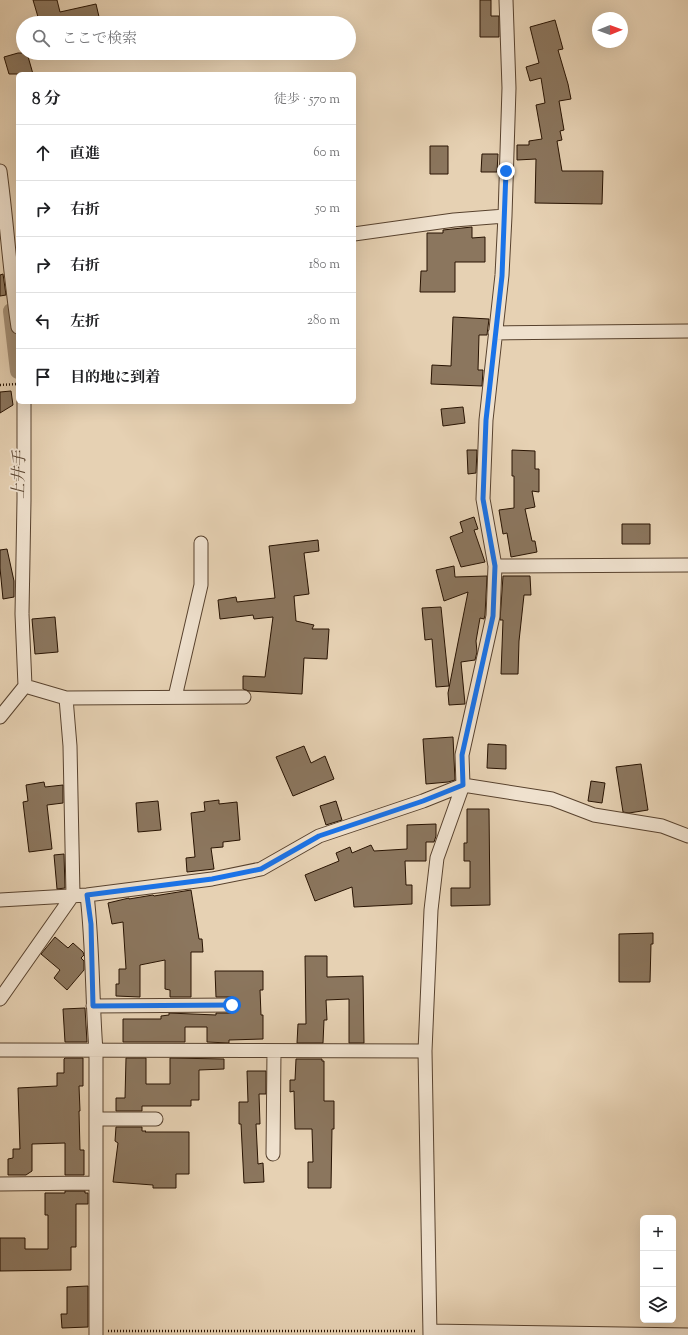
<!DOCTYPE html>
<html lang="ja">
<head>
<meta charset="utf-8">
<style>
  body { margin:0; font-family:"Sorts Mill Goudy","Noto Serif JP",serif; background:#f6f6f6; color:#202124 }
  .controls { position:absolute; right:12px; bottom:12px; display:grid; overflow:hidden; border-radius:6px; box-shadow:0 4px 16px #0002 }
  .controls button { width:36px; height:36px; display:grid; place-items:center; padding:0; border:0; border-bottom:1px solid #e0e0e0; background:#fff; color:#202124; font:20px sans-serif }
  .compass { position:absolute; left:592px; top:12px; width:36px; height:36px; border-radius:50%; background:#fff; box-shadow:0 4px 16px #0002; rotate:89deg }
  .stop { position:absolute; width:12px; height:12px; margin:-9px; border:3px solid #1a73e8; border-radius:50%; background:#fff }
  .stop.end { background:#1a73e8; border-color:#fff; box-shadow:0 1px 4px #0008 }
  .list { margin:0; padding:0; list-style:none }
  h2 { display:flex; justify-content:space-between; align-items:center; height:52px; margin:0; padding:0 16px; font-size:17px }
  h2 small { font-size:13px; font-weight:400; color:#757577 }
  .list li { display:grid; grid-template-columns:26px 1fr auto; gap:12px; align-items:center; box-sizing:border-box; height:56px; padding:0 16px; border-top:1px solid #e0e0e0 }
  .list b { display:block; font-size:15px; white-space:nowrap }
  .list em { font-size:13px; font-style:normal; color:#757577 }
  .icon { flex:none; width:22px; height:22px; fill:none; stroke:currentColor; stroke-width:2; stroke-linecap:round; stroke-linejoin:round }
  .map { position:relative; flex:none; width:688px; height:1335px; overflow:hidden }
  .search { position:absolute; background:#fff; box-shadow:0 4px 16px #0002; left:16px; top:16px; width:340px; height:44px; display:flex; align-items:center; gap:10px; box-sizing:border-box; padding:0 14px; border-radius:22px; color:#757577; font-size:15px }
  .panel { position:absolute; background:#fff; box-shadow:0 4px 16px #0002; left:16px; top:72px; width:340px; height:332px; border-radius:6px }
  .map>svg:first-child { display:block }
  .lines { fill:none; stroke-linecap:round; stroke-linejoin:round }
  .canal { stroke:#a59077; stroke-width:16 }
  .building { fill:#8b765e; stroke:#281302 }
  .minor-casing { stroke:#58422e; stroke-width:15 }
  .path { stroke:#281302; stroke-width:2.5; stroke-dasharray:1 2; stroke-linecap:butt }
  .minor { stroke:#efe1ce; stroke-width:13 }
  .route { stroke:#1a73e8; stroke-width:5 }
  .labels { text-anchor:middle; stroke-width:3.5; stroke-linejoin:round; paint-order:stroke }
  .water-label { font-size:16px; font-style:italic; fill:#5a4531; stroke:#efe1ce }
</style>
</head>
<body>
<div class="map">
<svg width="688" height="1335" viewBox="0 0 688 1335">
  <rect width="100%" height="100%" fill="#e6d1b3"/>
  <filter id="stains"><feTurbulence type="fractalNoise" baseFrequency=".005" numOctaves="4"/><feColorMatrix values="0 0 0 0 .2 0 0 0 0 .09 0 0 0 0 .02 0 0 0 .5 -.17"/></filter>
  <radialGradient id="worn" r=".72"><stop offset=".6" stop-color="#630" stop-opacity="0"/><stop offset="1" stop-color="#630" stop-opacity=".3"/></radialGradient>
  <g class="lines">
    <!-- canal -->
    <path class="canal" d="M 11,311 L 18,371"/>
  </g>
  <!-- building -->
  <path class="building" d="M 33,0 L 57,0 L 60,12 L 96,4 L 100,21 L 93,23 L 34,23 L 34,18 L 38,17 Z
    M 480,0 L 491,0 L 491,16 L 499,16 L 499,37 L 480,37 Z
    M 555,20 L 563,49 L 558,50 L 568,84 L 571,99 L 559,101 L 564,130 L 560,131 L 562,140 L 557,141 L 562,171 L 603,171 L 602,204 L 535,203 L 536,159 L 517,160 L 517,145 L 529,145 L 529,141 L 542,139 L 536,105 L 545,103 L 541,78 L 530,81 L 526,67 L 539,63 L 530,27 Z
    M 18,53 L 27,53 L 33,74 L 9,74 L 4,57 Z
    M 430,146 L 448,146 L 448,174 L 430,174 Z
    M 482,154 L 498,154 L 497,172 L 481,172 Z
    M 472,227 L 472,238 L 485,237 L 485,262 L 455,262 L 455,292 L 420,292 L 421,271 L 427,271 L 427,233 L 443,233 L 443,230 Z
    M 3,274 L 6,295 L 0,296 L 0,275 Z
    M 453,317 L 489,319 L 487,335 L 479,335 L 478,370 L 483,370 L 482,386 L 431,384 L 432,365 L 451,366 Z
    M 11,391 L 13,405 L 0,413 L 0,392 Z
    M 463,407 L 465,423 L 443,426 L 441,409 Z
    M 467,450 L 477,450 L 476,473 L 468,474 Z
    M 512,450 L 535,451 L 535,469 L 539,469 L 539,492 L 532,491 L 535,507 L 525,509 L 532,541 L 535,541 L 537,552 L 511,557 L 507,533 L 503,534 L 499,510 L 514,508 L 514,476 L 512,476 Z
    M 474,517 L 478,529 L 474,530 L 485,562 L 461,567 L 450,537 L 463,532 L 460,522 Z
    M 622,524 L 650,524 L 650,544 L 622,544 Z
    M 318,540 L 319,551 L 304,553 L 309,594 L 294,596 L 296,621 L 314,625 L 312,629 L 329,629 L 327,659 L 304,658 L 302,694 L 249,691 L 243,689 L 243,676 L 265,677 L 273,617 L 254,619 L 253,615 L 220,619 L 218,600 L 236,597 L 237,602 L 275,598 L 269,546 Z
    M 7,549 L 14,581 L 14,597 L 3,599 L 0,568 L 0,550 Z
    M 454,566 L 455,577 L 487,576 L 485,615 L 484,619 L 480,618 L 476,641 L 477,652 L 475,660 L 461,662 L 465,704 L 449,705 L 448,693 L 468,592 L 444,601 L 436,570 Z
    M 503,576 L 530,576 L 531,595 L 524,595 L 519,641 L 518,674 L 501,674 L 503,620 L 500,620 Z
    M 441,607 L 449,686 L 436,687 L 432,639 L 425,640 L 422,608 Z
    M 55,617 L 58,652 L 35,654 L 32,619 Z
    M 453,737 L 455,780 L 448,782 L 426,784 L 423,739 Z
    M 488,744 L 506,745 L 506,769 L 487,768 Z
    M 304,746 L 311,763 L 325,756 L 334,779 L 293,796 L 276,757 Z
    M 641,764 L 648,810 L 629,813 L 623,812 L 616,767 Z
    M 591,781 L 605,783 L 602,803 L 588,801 Z
    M 44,782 L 45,787 L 63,785 L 63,803 L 47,805 L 52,849 L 29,852 L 23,802 L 28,801 L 26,785 Z
    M 219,800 L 219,804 L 237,802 L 240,840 L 223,842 L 223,847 L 211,848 L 214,869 L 187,872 L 186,858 L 195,857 L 191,813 L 205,811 L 204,802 Z
    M 158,801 L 161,830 L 138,832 L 136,803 Z
    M 336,801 L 342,820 L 326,825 L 320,806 Z
    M 467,809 L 489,809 L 490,905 L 451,906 L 451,888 L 470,888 L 470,861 L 464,861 L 464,843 L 467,843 Z
    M 436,824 L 436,836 L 434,842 L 426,842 L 426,861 L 405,861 L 406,885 L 412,885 L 412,904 L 354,907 L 352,887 L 315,901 L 305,875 L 339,861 L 336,853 L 350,847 L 352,853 L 371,845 L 374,851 L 407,849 L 407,825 Z
    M 64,854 L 65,888 L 57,889 L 54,855 Z
    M 191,890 L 199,939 L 202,939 L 203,952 L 191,952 L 191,997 L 170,997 L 170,990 L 165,989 L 165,960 L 140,965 L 140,997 L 116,996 L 116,984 L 119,984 L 119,969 L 126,969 L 123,922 L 112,924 L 108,903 L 129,898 L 129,899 L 153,895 L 154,896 Z
    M 653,933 L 653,944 L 651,944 L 650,982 L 619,982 L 619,934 Z
    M 55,937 L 68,948 L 73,943 L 83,952 L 84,955 L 81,958 L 84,961 L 84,970 L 67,990 L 54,978 L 60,970 L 41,954 Z
    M 305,956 L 327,956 L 327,977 L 363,976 L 364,1043 L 349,1043 L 349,999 L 326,1000 L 327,1020 L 324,1020 L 323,1043 L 297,1043 L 298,1024 L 306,1024 Z
    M 215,971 L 263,971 L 263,990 L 260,990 L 261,1015 L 263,1015 L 263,1039 L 229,1040 L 229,1043 L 207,1042 L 207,1027 L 185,1027 L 185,1042 L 123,1042 L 123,1019 L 161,1019 L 161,1016 L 169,1015 L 169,1013 L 216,1015 L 216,1013 L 232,1013 L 236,1012 L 239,1009 L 240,1005 L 236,998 L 232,997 L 216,997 Z
    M 85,1008 L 87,1042 L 65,1042 L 63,1009 Z
    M 65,1058 L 83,1058 L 83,1086 L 79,1086 L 80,1111 L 79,1111 L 80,1150 L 84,1150 L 84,1175 L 65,1175 L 65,1143 L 32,1144 L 32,1171 L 26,1175 L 8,1175 L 8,1159 L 13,1158 L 13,1149 L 20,1149 L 18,1088 L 57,1086 L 57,1073 L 64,1073 L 64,1059 Z
    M 126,1058 L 146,1058 L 146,1084 L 170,1084 L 170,1058 L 224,1059 L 224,1069 L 199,1070 L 199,1100 L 191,1100 L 191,1106 L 142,1106 L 142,1111 L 116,1111 L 116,1098 L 125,1098 Z
    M 296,1059 L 322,1059 L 322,1061 L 324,1061 L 324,1101 L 334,1101 L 334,1129 L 332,1129 L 331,1188 L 308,1188 L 308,1162 L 313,1162 L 312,1129 L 295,1129 L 294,1091 L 290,1092 L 290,1080 L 295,1080 Z
    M 247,1071 L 266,1071 L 266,1094 L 259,1094 L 260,1124 L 256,1124 L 258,1164 L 263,1163 L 264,1182 L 244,1183 L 241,1124 L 239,1124 L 239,1102 L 248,1102 Z
    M 116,1127 L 142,1127 L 142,1131 L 146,1131 L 145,1132 L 189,1132 L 189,1174 L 176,1174 L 176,1188 L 153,1188 L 153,1185 L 113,1182 L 118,1143 L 115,1141 Z
    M 65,1191 L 85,1191 L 85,1193 L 88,1193 L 88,1204 L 76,1204 L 76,1247 L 71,1247 L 71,1270 L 0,1271 L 0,1238 L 25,1238 L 25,1249 L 48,1249 L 48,1215 L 45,1215 L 45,1193 L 65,1193 Z
    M 88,1286 L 88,1327 L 62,1328 L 61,1314 L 67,1314 L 67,1287 Z"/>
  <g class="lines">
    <defs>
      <path id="minor" d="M 0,171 C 7,223 10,275 18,327
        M 354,234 L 454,220 L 505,216
        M 495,333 L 688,331
        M 495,566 L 688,565
        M 175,697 L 201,585 L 201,543
        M 66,698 L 244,697
        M 0,717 L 25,686 L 22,614 L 24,500 L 24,402
        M 87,895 C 93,946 92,999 96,1051 L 96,1335
        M 0,900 L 87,895 L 212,879 L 261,869 L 319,836 L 423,801 L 463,785 L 552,799 L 594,815 L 662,826 L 688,836
        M 0,999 L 73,895 L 70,746 L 66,698 L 25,686
        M 93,1006 L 232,1005
        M 0,1050 L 425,1051
        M 97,1119 L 156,1119
        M 273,1154 L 274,1051
        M 0,1184 L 95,1183
        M 430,1331 L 688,1335
        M 430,1335 L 425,1051 L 431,910 L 437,858 L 463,785 L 462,755 L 493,616 L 495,566 L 483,499 L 486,420 L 502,275 L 505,216 L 509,88 L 506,0"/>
    </defs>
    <!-- minor casing -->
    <use href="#minor" class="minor-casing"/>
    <!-- path -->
    <path class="path" d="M 0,385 L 18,384
      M 108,1331 L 417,1331"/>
    <!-- minor -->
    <use href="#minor" class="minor"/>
  </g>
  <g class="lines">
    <!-- route -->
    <path class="route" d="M 232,1005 L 93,1006 L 91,924 L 87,895 L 212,879 L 261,869 L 319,836 L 423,801 L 463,785 L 462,755 L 493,616 L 495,566 L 483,499 L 486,420 L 502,276 L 506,171"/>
  </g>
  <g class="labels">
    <!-- water labels -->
    <g class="water-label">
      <text transform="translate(18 475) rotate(-89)" y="6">上井手</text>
    </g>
  </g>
  <rect width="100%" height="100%" filter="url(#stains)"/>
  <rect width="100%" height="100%" fill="url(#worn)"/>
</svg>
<div class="controls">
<button>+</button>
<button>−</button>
<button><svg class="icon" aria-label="layers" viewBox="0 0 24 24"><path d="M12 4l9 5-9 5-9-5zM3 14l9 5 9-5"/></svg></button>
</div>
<svg class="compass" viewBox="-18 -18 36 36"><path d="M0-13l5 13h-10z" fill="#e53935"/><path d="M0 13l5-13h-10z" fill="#757577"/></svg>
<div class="stop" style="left:232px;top:1005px"></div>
<div class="stop end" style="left:506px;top:171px"></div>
<div class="search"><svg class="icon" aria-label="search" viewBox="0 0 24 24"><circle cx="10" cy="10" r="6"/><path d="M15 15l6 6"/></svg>ここで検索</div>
<section class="panel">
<h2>8 分<small>徒歩 · 570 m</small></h2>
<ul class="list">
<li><svg class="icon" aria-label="ahead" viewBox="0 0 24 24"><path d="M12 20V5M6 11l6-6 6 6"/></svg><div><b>直進</b></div><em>60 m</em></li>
<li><svg class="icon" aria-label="right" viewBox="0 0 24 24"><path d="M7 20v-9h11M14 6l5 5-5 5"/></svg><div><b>右折</b></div><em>50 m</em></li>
<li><svg class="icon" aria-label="right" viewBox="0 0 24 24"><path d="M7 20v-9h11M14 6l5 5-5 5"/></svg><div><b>右折</b></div><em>180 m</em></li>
<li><svg class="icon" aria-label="left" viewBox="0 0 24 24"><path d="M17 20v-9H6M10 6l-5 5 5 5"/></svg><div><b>左折</b></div><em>280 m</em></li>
<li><svg class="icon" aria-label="arrive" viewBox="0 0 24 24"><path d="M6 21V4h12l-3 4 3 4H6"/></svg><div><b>目的地に到着</b></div></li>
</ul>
</section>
</div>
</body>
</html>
